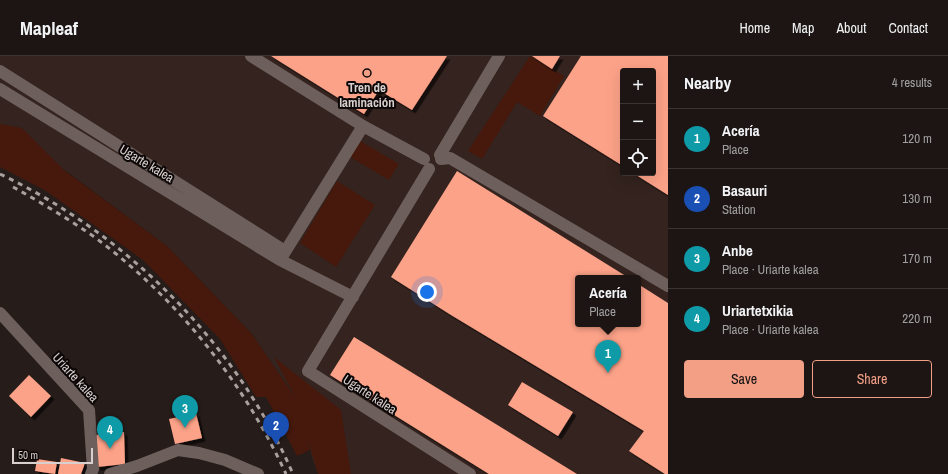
<!DOCTYPE html>
<html lang="en">
<head>
<meta charset="utf-8">
<style>
  body { margin:0; font-family:"Archivo Narrow",sans-serif; background:#251e1c; color:#f1f3f6 }
  .controls { position:absolute; right:12px; top:12px; display:grid; overflow:hidden; border-radius:4px; box-shadow:0 4px 16px #0002 }
  .controls button { width:36px; height:36px; display:grid; place-items:center; padding:0; border:0; border-bottom:1px solid #3a3433; background:#1c1513; color:#f1f3f6; font:20px sans-serif }
  .scale { position:absolute; left:12px; bottom:10px; width:81px; box-sizing:border-box; padding-left:4px; border:2px solid #d7d0ce; border-top:0; font-size:11px; line-height:14px; white-space:nowrap; color:#d7d0ce; -webkit-text-stroke:3px #0c0706; paint-order:stroke }
  .you { position:absolute; left:427px; top:236px; width:14px; height:14px; margin:-10px; border:3px solid #fff; border-radius:50%; background:#1a73e8; box-shadow:0 0 0 6px #1a73e833 }
  .badge { display:grid; place-items:center; width:26px; height:26px; border-radius:50%; background:#f39f86; color:#fff; font-size:13px; font-weight:700 }
  .pin { position:absolute; translate:-50% -33px; filter:drop-shadow(0 1px 2px #0008) }
  .pin::after { content:''; position:absolute; top:21px; width:14px; height:12px; background:inherit; clip-path:polygon(0 0,100% 0,50% 100%) }
  .popup { position:absolute; left:575px; top:219px; width:66px; height:52px; box-sizing:border-box; display:grid; place-content:center; border-radius:4px; background:#1c1513; filter:drop-shadow(0 1px 3px #0005); font-size:13px; white-space:nowrap; color:#a09fa0 }
  .popup b { font-size:15px; color:#f1f3f6 }
  .popup::after { content:''; position:absolute; left:50%; top:100%; margin-left:-8px; border:8px solid transparent; border-top-color:#1c1513 }
  .list { margin:0; padding:0; list-style:none }
  h2 { display:flex; justify-content:space-between; align-items:center; height:52px; margin:0; padding:0 16px; font-size:17px }
  h2 small { font-size:13px; font-weight:400; color:#a09fa0 }
  .list li { display:grid; grid-template-columns:26px 1fr auto; gap:12px; align-items:center; box-sizing:border-box; height:60px; padding:0 16px; border-top:1px solid #3a3433 }
  .list b { display:block; font-size:15px; white-space:nowrap }
  .list p { margin:0; font-size:13px; white-space:nowrap; color:#a09fa0 }
  .list em { font-size:13px; font-style:normal; color:#a09fa0 }
  .actions { display:flex; gap:8px; padding:12px 16px }
  .actions a { flex:1; padding:9px 0; border:1px solid #f39f86; border-radius:4px; text-align:center; font-size:14px; color:#f39f86 }
  .actions .main { background:#f39f86; color:#111 }
  .icon { flex:none; width:22px; height:22px; fill:none; stroke:currentColor; stroke-width:2; stroke-linecap:round; stroke-linejoin:round }
  .map { position:relative; flex:none; width:668px; height:418px; overflow:hidden }
  header { display:flex; align-items:center; gap:24px; box-sizing:border-box; height:56px; padding:0 20px; background:#1c1513; border-bottom:1px solid #3a3433 }
  header strong { font-size:19px }
  nav { display:flex; gap:22px; margin-inline-start:auto; font-size:14px }
  main { display:flex }
  aside { flex:1; background:#1c1513 }
  .map>svg:first-child { display:block }
  .built { fill:#34231e; fill-rule:evenodd }
  .green { fill:#46190c }
  .building { fill:#fca288; filter:url(#shadow) }
  .lines { fill:none; stroke-linecap:round; stroke-linejoin:round }
  .minor { stroke:#6d605c; stroke-width:12 }
  .rail { stroke:#a9a19e; stroke-width:3; stroke-dasharray:5 5; stroke-linecap:butt }
  .poi-dot { fill:#f39f86; stroke:#0c0706; stroke-width:1.5 }
  .labels { text-anchor:middle; stroke-width:4; stroke-linejoin:round; paint-order:stroke }
  .poi-label { font-size:13px; font-weight:bold; fill:#d7d0ce; stroke:#0c0706 }
  .street-label { font-size:13px; fill:#d7d0ce; stroke:#0c0706 }
</style>
</head>
<body>
<header>
<strong>Mapleaf</strong>
<nav><a>Home</a><a>Map</a><a>About</a><a>Contact</a></nav>
</header>
<main>
<div class="map">
<svg width="668" height="418" viewBox="0 0 668 418">
  <defs>
    <filter id="shadow"><feDropShadow dx="3.5" dy="3.5" stdDeviation="0" flood-color="#0009"/></filter>
  </defs>
  <rect width="100%" height="100%" fill="#261c19"/>
  <!-- built -->
  <path class="built" d="M 0,0 L 668,0 L 668,418 L 318,418 L 312,402 L 299,347 L 251,277 L 167,190 L 66,115 L 0,82 ZM 623,15 L 653,15 L 653,117 L 623,117 ZM 578,222 L 638,222 L 638,268 L 578,268 Z"/>
  <!-- green -->
  <path class="green" d="M 530,0 L 564,20 L 540,60 L 517,46 L 482,103 L 468,95 Z
    M 0,68 L 22,72 L 64,114 L 167,190 L 251,277 L 295,341 L 274,301 L 341,354 L 351,418 L 318,418 L 308,384 L 310,394 L 297,400 L 266,341 L 256,341 L 220,283 L 143,204 L 46,135 L 0,111 Z
    M 360,85 L 399,108 L 389,124 L 350,101 Z
    M 337,125 L 375,149 L 336,211 L 300,187 Z"/>
  <!-- building -->
  <path class="building" d="M 271,0 L 447,0 L 412,54 L 379,34 L 364,58 Z
    M 532,0 L 560,0 L 552,13 Z
    M 581,0 L 668,0 L 668,139 L 633,117 L 653,117 L 653,15 L 623,15 L 623,110 L 543,60 Z
    M 457,115 L 629,222 L 578,222 L 578,268 L 638,268 L 638,228 L 668,247 L 668,418 L 665,418 L 629,395 L 644,375 L 451,259 L 391,221 Z
    M 354,281 L 577,418 L 489,418 L 330,319 Z
    M 29,319 L 51,340 L 31,361 L 9,340 Z
    M 522,326 L 573,356 L 558,380 L 508,349 Z
    M 196,357 L 202,382 L 175,388 L 169,363 Z
    M 124,376 L 125,408 L 97,411 L 95,379 Z
    M 61,402 L 85,407 L 81,418 L 58,418 Z
    M 37,403 L 57,406 L 55,418 L 35,415 Z"/>
  <g class="lines">
    <!-- minor -->
    <path class="minor" d="M 251,0 L 363,70 L 424,103
      M 0,15 L 285,195
      M 0,33 L 280,204 L 363,70
      M 440,99 L 499,0
      M 441,103 L 450,102 L 668,230
      M 429,113 L 308,315 L 470,418
      M 280,204 L 353,241
      M 0,257 L 89,354 L 93,413 L 91,418
      M 110,418 L 137,410 L 178,394 L 199,397 L 225,404 L 258,418"/>
    <!-- rail -->
    <path class="rail" d="M 0,118 C 128,179 236,287 293,418
      M 13,131 C 40,146 67,162 93,180 C 176,241 243,325 286,418"/>
  </g>
  <!-- markers -->
  <circle class="poi-dot" cx="367" cy="17" r="4"/>
  <g class="labels">
    <!-- poi labels -->
    <g class="poi-label">
      <text x="367" y="36">Tren de<tspan x="367" dy="15">laminación</tspan></text>
    </g>
    <!-- street labels -->
    <g class="street-label">
      <text transform="translate(147 107) rotate(31)" y="5">Ugarte kalea</text>
      <text transform="translate(76 321) rotate(48)" y="5">Uriarte kalea</text>
      <text transform="translate(370 338) rotate(33)" y="5">Ugarte kalea</text>
    </g>
  </g>
</svg>
<div class="controls">
<button>+</button>
<button>−</button>
<button><svg class="icon" aria-label="locate" viewBox="0 0 24 24"><circle cx="12" cy="12" r="6"/><path d="M12 2v4M12 18v4M2 12h4M18 12h4"/></svg></button>
</div>
<div class="scale">50 m</div>
<div class="you"></div>
<div class="pin badge" style="left:608px;top:317px;background:#0f9aa8">1</div>
<div class="popup"><b>Acería</b>Place</div>
<div class="pin badge" style="left:276px;top:389px;background:#1a4fb4">2</div>
<div class="pin badge" style="left:185px;top:372px;background:#0f9aa8">3</div>
<div class="pin badge" style="left:110px;top:393px;background:#0f9aa8">4</div>
</div>
<aside>
<h2>Nearby<small>4 results</small></h2>
<ul class="list">
<li><span class="badge" style="background:#0f9aa8">1</span><div><b>Acería</b><p>Place</p></div><em>120 m</em></li>
<li><span class="badge" style="background:#1a4fb4">2</span><div><b>Basauri</b><p>Station</p></div><em>130 m</em></li>
<li><span class="badge" style="background:#0f9aa8">3</span><div><b>Anbe</b><p>Place · Uriarte kalea</p></div><em>170 m</em></li>
<li><span class="badge" style="background:#0f9aa8">4</span><div><b>Uriartetxikia</b><p>Place · Uriarte kalea</p></div><em>220 m</em></li>
</ul>
<div class="actions"><a class="main">Save</a><a>Share</a></div>
</aside>
</main>
</body>
</html>
